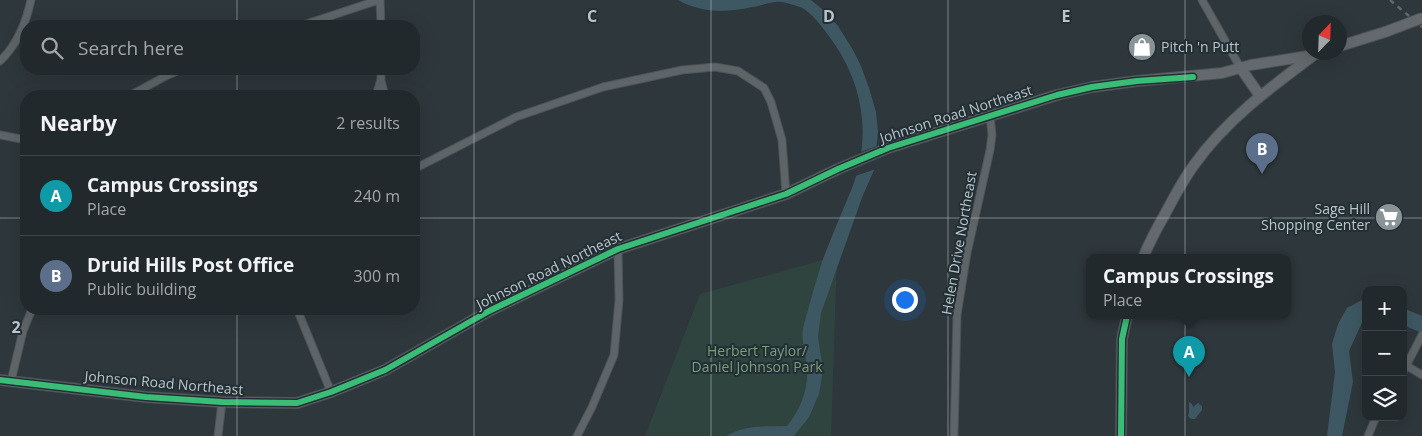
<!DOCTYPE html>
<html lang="en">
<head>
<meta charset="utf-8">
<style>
  body { margin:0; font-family:"Open Sans",sans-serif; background:#2e3538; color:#f1f3f6 }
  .controls { position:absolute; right:15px; bottom:15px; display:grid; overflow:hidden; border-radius:10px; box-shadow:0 5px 20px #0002 }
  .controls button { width:45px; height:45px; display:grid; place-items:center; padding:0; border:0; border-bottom:1px solid #3f4548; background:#22292c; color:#f1f3f6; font:25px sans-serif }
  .compass { position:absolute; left:1302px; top:15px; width:45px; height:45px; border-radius:50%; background:#22292c; box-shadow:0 5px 20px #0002; rotate:23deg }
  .you { position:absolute; left:904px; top:299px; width:18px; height:18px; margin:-12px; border:4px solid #fff; border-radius:50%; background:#1a73e8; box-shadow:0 0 0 8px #1a73e833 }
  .badge { display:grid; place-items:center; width:32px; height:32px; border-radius:50%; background:#db2777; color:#fff; font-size:16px; font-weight:700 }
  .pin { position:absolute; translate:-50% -41px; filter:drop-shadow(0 1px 2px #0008) }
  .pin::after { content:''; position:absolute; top:26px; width:18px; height:15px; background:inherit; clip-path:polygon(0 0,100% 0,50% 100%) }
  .popup { position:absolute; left:1086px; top:254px; width:205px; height:65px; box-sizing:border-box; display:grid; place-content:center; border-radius:10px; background:#22292c; filter:drop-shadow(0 1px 4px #0005); font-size:16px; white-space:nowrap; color:#a2a6a9 }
  .popup b { font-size:19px; color:#f1f3f6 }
  .popup::after { content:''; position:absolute; left:50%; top:100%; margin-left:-10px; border:10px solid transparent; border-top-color:#22292c }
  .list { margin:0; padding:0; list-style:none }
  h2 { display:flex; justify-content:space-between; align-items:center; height:65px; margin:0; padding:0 20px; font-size:21px }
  h2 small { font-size:16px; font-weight:400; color:#a2a6a9 }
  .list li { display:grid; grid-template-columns:32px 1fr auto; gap:15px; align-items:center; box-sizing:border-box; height:80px; padding:0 20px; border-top:1px solid #3f4548 }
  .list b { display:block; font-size:19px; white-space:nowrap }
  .list p { margin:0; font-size:16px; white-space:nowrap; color:#a2a6a9 }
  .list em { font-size:16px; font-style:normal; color:#a2a6a9 }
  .icon { flex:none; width:28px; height:28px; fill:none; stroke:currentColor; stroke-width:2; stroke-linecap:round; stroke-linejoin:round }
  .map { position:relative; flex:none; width:1422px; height:436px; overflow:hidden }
  .search { position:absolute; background:#22292c; box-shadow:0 5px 20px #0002; left:20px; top:20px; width:400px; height:55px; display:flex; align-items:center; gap:12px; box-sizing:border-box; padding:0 18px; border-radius:20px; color:#a2a6a9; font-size:19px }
  .panel { position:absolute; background:#22292c; box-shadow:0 5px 20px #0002; left:20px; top:90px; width:400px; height:225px; border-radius:20px }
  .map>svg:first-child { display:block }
  .green { fill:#2f443f }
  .water { fill:#3e5863 }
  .pier { fill:#2e373b }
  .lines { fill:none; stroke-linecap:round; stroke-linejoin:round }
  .street-casing { stroke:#4c5255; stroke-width:9 }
  .secondary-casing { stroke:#4c5255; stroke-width:12 }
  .street { stroke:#5e6568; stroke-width:7 }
  .secondary { stroke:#63696d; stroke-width:10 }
  .rail { stroke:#63686c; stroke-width:2.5; stroke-dasharray:5 5; stroke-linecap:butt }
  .secondary-bridge-casing { stroke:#4c5255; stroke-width:12; stroke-linecap:butt }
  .secondary-bridge { stroke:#63696d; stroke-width:10 }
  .cycleway-casing { stroke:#222f35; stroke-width:9 }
  .cycleway { stroke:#3abd76; stroke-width:6 }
  .grid { fill:none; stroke:#bac4ca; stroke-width:1; stroke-opacity:0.55 }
  .labels { text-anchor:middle; stroke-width:4; stroke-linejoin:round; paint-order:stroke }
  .poi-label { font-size:14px; fill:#bac4ca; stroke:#222f35; text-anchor:start }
  .street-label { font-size:14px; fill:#bac4ca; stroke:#222f35 }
  .park-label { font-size:14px; fill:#7c9d7a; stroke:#222f35 }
  .grid-label { font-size:16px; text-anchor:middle; font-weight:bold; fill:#bac4ca; stroke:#222f35; stroke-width:4; stroke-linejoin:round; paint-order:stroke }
</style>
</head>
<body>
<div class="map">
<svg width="1422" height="436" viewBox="0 0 1422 436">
  <rect width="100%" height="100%" fill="#2e373b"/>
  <!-- green -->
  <path class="green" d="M 837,256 L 831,436 L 645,436 L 700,294 Z"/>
  <!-- water -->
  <path class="water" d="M 678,0 L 811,0 L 822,9 L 838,26 L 853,50 L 861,66 L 869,88 L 876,112 L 878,132 L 874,170 L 863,195 L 821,313 L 818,337 L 823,370 L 819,394 L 809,417 L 794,436 L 726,436 C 747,424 764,427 787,426 C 800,410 809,389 807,367 C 806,354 801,341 803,328 C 809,306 815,284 822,262 C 831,237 842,213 852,188 C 871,139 864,89 836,46 C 829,36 812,11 800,7 C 794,5 788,3 782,2 C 772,1 761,6 752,7 C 726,13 701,13 678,0 Z
    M 1364,299 L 1366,299 L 1366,314 L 1349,351 L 1353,382 L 1342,436 L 1327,436 L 1335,372 L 1332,344 L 1338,324 L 1347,308 Z
    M 1403,308 L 1422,316 L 1422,333 L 1403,325 Z
    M 1189,402 L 1192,404 L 1193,407 L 1198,403 L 1202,406 L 1202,410 L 1195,419 L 1191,419 L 1188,416 L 1189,413 Z"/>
  <!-- pier -->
  <path class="pier" d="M 879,145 L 876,169 L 852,177 L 858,153 Z"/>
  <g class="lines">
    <defs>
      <path id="street" d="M 380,0 L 381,26
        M 1202,0 L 1240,67
        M 300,26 L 379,0
        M 0,61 C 17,45 26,23 31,0
        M 381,80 L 385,96
        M 129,96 L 166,76 L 182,69
        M 376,96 L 381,79 L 381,69
        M 0,135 L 26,140
        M 414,169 L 516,117 L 603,87 L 682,70 L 715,67 L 738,71 L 764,88 L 771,102 L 782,140 L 786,194
        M 297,309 L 331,392
        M 1407,366 L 1422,375
        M 1403,372 L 1422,335
        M 11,381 L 23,331 L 32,309
        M 218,436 L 222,402
        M 577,436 L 592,407 L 614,355 L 619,300 L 618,249
        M 954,436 L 957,315 L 967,253 L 990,150 L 992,135 L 990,116
        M 1368,436 L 1376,417"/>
      <path id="secondary" d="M 1340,46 L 1385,32
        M 1240,67 L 1260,96
        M 1143,258 C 1149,243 1157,228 1165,214 C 1174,197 1183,180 1194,165 C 1226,120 1271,87 1314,55 L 1321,52
        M 0,380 L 146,397 L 222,402 L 297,403 L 331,392 L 385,370 L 489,311 L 618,249 L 786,194 L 838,169 L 888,148 L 1057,95 L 1092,87 L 1137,81 L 1222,73 L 1251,65 L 1314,55
        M 1121,436 L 1122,339 L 1127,316"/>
    </defs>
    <!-- street casing -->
    <use href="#street" class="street-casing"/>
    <!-- secondary casing -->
    <use href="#secondary" class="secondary-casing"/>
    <!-- street -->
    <use href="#street" class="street"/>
    <!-- secondary -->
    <use href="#secondary" class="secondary"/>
    <!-- rail -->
    <path class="rail" d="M 1390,0 L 1422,27"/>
    <defs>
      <path id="secondary-bridge" d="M 1385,32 L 1422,18"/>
    </defs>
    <!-- secondary-bridge casing -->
    <use href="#secondary-bridge" class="secondary-bridge-casing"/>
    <!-- secondary-bridge -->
    <use href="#secondary-bridge" class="secondary-bridge"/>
    <defs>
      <path id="cycleway" d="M 0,380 L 146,397 L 222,402 L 297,403 L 331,392 L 385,370 L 489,311 L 618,249 L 786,194 L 838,169 L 888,148 L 1057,95 L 1092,87 L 1137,81 L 1193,77
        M 1121,436 L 1122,339 L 1127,316"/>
    </defs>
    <!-- cycleway casing -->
    <use href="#cycleway" class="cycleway-casing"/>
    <!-- cycleway -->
    <use href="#cycleway" class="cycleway"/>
  </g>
  <!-- grid -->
  <path class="grid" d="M 237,0 L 237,26M 474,0 L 474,436M 711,0 L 711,436M 948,0 L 948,436M 1185,0 L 1185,436M 237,69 L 237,96M 0,218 L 26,218M 414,218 L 1422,218M 237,309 L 237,436"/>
  <!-- icons -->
  <defs>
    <symbol id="shop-disc" viewBox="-11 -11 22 22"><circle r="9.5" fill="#899398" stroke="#222f35"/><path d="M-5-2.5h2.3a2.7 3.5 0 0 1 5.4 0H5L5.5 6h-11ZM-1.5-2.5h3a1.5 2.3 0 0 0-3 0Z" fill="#fff"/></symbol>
    <symbol id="supermarket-disc" viewBox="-11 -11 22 22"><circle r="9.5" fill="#899398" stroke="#222f35"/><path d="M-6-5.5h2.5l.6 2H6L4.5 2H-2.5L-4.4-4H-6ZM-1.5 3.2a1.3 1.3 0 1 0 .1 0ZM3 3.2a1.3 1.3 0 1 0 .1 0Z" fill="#fff"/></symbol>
  </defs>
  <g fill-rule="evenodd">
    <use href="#shop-disc" x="1126" y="31" width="32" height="32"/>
    <use href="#supermarket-disc" x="1373" y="201" width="32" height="32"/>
  </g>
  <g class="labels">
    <!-- poi labels -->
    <g class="poi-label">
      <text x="1161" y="52">Pitch 'n Putt</text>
      <text x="1370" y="214" text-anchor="end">Sage Hill<tspan x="1370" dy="16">Shopping Center</tspan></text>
    </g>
    <!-- street labels -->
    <g class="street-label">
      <text transform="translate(956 114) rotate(-18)" y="5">Johnson Road Northeast</text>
      <text transform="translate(959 243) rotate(-80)" y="5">Helen Drive Northeast</text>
      <text transform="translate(549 270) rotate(-26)" y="5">Johnson Road Northeast</text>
      <text transform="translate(164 383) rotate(5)" y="5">Johnson Road Northeast</text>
    </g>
    <!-- park labels -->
    <g class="park-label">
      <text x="757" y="356">Herbert Taylor/<tspan x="757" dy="16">Daniel Johnson Park</tspan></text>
    </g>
  </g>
  <g class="grid-label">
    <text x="592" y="22">C</text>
    <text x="829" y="22">D</text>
    <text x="1066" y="22">E</text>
    <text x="16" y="333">2</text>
  </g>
</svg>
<div class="controls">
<button>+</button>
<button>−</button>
<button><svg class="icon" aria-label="layers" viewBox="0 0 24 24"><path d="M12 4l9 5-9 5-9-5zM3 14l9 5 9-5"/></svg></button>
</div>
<svg class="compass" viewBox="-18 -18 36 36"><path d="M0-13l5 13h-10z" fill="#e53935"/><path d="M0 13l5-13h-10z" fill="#a2a6a9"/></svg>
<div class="you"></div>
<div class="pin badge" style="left:1189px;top:377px;background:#0f9aa8">A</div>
<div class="popup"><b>Campus Crossings</b>Place</div>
<div class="pin badge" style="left:1262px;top:174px;background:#5c6f8a">B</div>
<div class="search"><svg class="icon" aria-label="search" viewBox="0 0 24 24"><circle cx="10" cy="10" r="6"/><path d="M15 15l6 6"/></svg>Search here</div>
<section class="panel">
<h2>Nearby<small>2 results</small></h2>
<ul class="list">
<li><span class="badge" style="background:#0f9aa8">A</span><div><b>Campus Crossings</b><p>Place</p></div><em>240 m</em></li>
<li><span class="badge" style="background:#5c6f8a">B</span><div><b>Druid Hills Post Office</b><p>Public building</p></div><em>300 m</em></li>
</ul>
</section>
</div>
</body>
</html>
